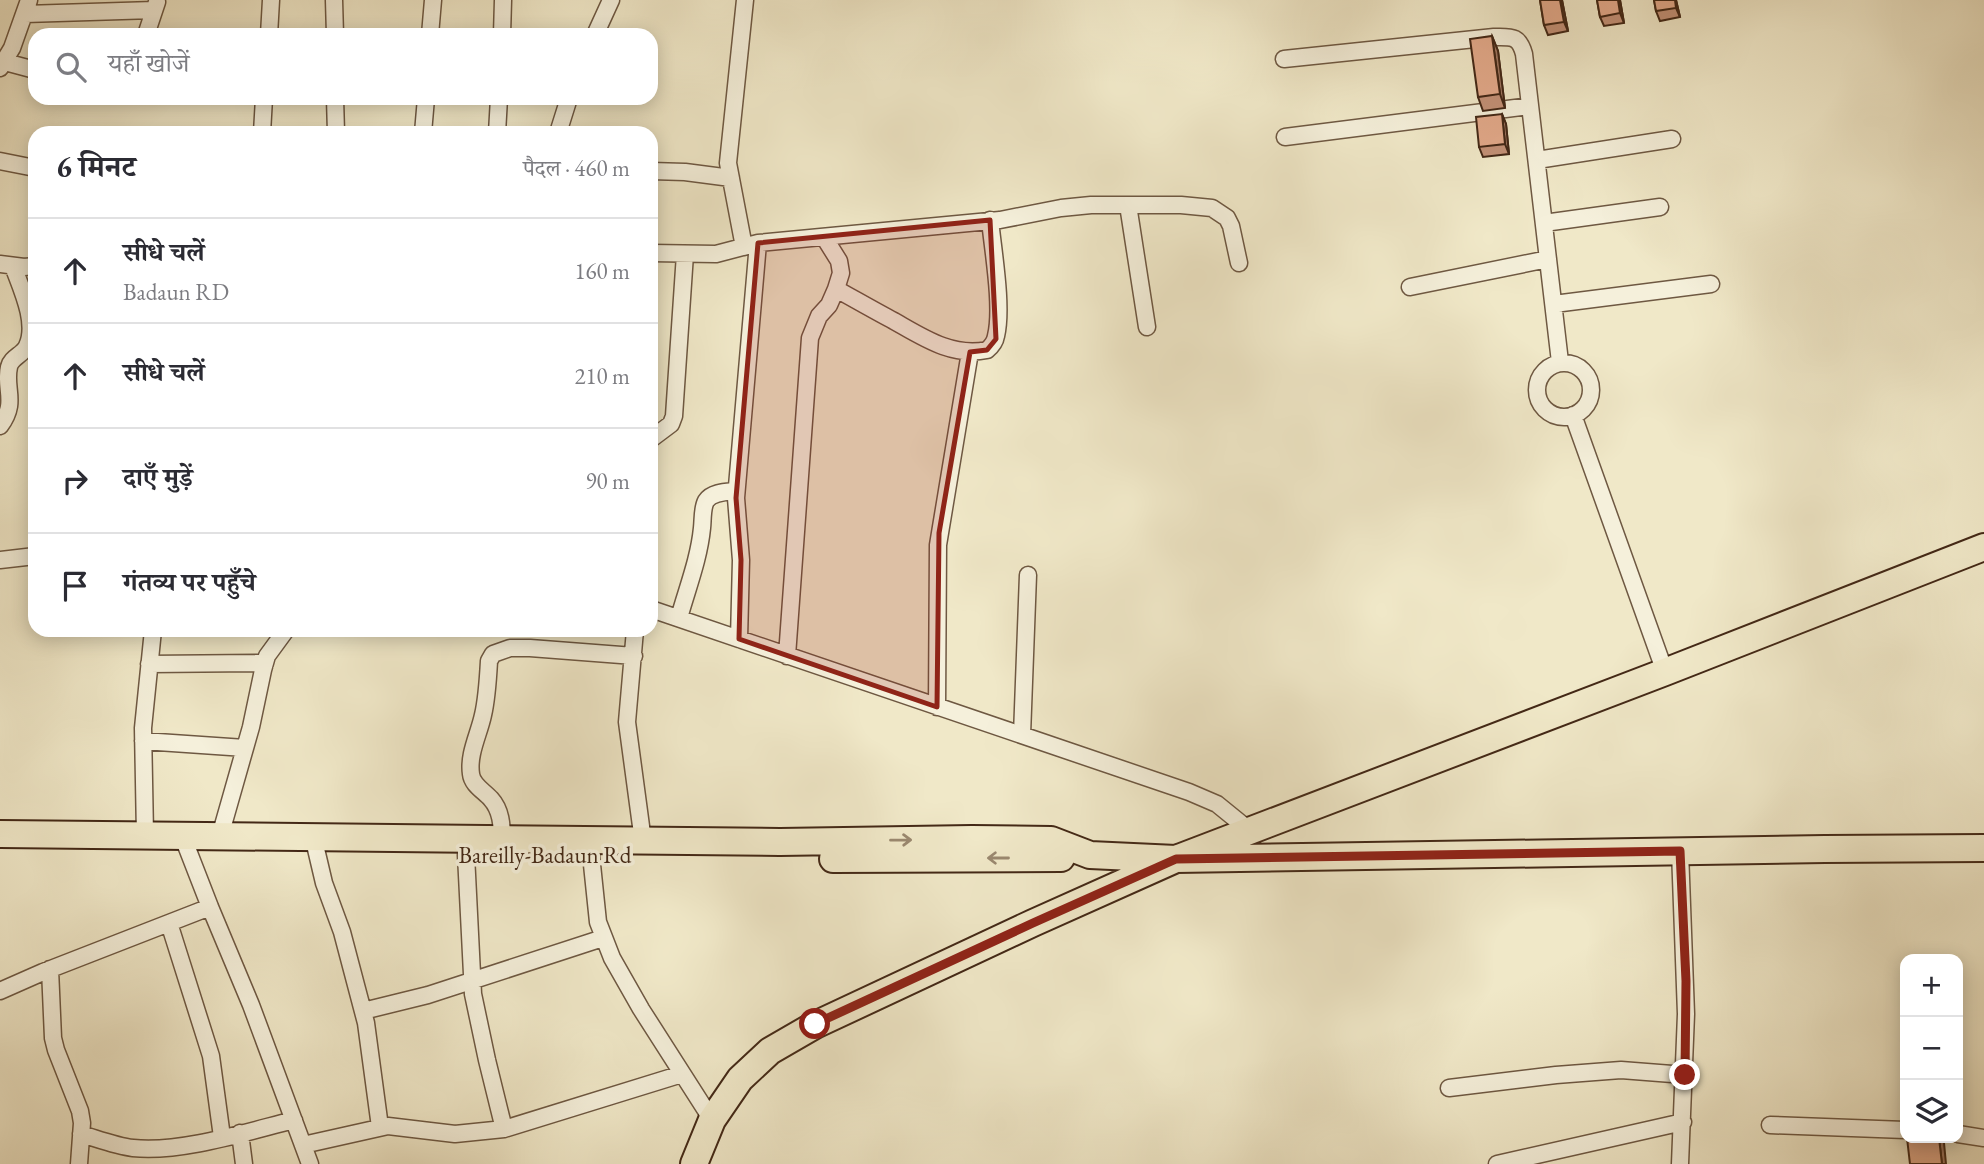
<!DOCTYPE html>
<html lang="hi">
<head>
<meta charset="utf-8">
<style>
  body { margin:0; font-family:"EB Garamond","Noto Serif Devanagari",serif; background:#f2f2f3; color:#2b2b33 }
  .controls { position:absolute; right:21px; bottom:21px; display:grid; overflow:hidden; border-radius:14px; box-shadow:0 4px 18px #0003 }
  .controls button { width:63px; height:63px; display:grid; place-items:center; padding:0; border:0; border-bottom:2px solid #e1e1e2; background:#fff; color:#2b2b33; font:35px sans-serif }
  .stop { position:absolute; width:21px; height:21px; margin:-16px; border:5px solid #8f2418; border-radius:50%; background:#fff }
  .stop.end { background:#8f2418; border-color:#fff; box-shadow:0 2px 7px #0008 }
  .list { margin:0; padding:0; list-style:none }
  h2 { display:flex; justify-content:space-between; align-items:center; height:91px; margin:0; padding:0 28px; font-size:30px }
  h2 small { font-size:23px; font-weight:400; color:#7c7c81 }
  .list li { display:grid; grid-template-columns:46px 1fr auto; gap:21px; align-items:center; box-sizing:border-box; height:105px; padding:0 28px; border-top:2px solid #e1e1e2 }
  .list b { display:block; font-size:26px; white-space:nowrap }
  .list p { margin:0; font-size:23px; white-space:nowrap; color:#7c7c81 }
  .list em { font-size:23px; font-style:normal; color:#7c7c81 }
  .icon { flex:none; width:38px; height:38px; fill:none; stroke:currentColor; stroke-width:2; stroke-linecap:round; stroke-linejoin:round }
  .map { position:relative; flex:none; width:1984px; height:1164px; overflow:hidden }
  .search { position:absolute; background:#fff; box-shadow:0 4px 18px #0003; left:28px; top:28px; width:630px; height:77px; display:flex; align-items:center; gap:18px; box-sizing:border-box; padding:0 24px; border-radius:21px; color:#7c7c81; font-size:26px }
  .panel { position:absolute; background:#fff; box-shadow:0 4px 18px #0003; left:28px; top:126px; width:630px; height:511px; border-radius:21px }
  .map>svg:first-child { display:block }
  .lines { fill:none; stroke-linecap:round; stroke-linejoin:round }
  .street-casing { stroke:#6e5842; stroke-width:19 }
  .primary-casing { stroke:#432816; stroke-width:30 }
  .street { stroke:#f5f0db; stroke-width:16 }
  .primary { stroke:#f0e8c8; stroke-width:26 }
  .wall { fill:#c29076; stroke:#432816; stroke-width:2 }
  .shaded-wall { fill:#9e7660; stroke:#432816; stroke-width:2 }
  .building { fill:#e1a889; stroke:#432816; stroke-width:2 }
  .oneway { stroke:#9a886f }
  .route { stroke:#8f2418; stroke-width:9 }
  .marked { fill:#8f2418; fill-opacity:0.2; stroke:#8f2418; stroke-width:5; stroke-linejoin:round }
  .labels { text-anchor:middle; stroke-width:7; stroke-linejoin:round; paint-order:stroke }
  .street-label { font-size:23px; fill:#432816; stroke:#f5f0db }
</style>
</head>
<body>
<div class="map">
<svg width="1984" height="1164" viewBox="0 0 1984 1164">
  <rect width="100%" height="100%" fill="#f0e8c8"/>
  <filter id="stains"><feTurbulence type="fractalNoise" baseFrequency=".00286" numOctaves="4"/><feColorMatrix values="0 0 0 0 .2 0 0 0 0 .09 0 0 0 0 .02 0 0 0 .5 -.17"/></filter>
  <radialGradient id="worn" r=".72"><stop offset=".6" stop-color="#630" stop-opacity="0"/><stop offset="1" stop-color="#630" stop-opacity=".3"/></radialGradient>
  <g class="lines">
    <defs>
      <path id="street" d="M 334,0 L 335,35
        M 25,14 L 154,10
        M 146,35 L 157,2
        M 269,35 L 271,0
        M 430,35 L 433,0
        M 502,35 L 503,0
        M 595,35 L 611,0
        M 1284,59 L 1494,37 C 1511,37 1519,35 1524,54 L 1560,362
        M 5,62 L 35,70
        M 0,68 L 12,48 L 29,0
        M 335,98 L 336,133
        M 262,133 L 264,98
        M 423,133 L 426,98
        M 497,133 L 499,98
        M 558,133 L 569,98
        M 1285,137 L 1530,106
        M 1537,160 L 1672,139
        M 0,161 L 35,168
        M 651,171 L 685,172 L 731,178
        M 1128,205 L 1147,327
        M 1544,223 L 1660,207
        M 744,247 L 728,163 L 745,0
        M 651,253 L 716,254 L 758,243 L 1000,220 L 1061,208 L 1091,205 L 1181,205 L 1212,208 L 1227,218 L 1231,226 L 1239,263
        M 0,264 L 24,267 L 35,266
        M 1410,287 L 1548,259
        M 836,289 C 856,300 875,311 894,321 C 924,338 952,357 987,350 C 992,346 995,342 996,336 C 1003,307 993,251 990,220
        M 1554,304 L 1711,284
        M1537 390a27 27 0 1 1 54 0a27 27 0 1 1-54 0Z
        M 1573,415 L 1665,672
        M 0,426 C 18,402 4,389 9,367 C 11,357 23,355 27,346 C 38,323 21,288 13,266
        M 651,439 L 671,424 L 674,416 L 685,254
        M 0,560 L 35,556
        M 651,609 L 1189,792 L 1217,804 L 1249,830
        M 679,618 C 687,589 699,559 702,528 C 703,520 702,508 706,501 C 712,492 726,492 736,491
        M 635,630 L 627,722 L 643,841
        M 739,639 L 741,560 L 736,498 L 758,243
        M 787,656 L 810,338 L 819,316 L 829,305 L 836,289 L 841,273 L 839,261 L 824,237
        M 149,664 L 265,663
        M 937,707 L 938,545 L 970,352
        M 1022,735 L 1028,575
        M 143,741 L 245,748
        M 145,835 L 143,728 L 153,630
        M 182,835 L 210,907 L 251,1005 L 310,1164
        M 220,836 L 251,727 L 263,670 L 267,656 L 286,630
        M 502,840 C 502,825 501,810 491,799 C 484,791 472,785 471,774 C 468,754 479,734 483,715 C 487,698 488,679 489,661 L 493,654 L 510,648 L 530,648 L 634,656
        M 316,849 L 324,883 L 342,932 L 366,1023 L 380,1127
        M 1680,851 L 1686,1014 L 1680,1164
        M 466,855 L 473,994 L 487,1060 L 504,1129
        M 591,855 L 598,922 L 612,958 L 641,1009 L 712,1120
        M 169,923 L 211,1056 L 222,1137
        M 50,969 L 53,1038 L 56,1050 L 80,1111 L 82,1123 L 79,1164
        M 0,991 L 43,972 L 210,907
        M 363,1011 L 428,995 L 603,938
        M 1449,1088 L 1556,1075 L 1621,1070 L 1685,1075
        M 1770,1125 L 1905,1130
        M 240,1133 L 244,1164
        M 81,1134 C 98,1139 116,1146 133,1148 C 181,1153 246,1132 294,1120
        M 1958,1134 L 1984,1138
        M 303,1145 L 388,1126 L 455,1134 L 504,1129 L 682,1074
        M 1497,1164 L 1683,1122"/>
      <path id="primary" d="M 0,834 L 780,842 L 972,839 L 1051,840 L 1090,855 L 1176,859 L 1825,849 L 1984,848
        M 833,859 L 1061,858
        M 694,1164 L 712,1120 L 740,1079 L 770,1051 L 815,1025 L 1033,923 L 1176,859 L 1665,672 L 1984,547"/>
    </defs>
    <!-- street casing -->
    <use href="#street" class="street-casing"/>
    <!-- primary casing -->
    <use href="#primary" class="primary-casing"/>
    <!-- street -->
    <use href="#street" class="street"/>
    <!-- primary -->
    <use href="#primary" class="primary"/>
  </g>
  <!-- wall -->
  <path class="wall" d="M 1540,0 L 1562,0 L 1568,31 L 1548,35 L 1544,25 Z
    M 1597,0 L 1620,0 L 1624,23 L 1604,26 L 1600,17 Z
    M 1654,0 L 1676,0 L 1680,17 L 1660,21 L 1656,11 Z
    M 1492,36 L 1498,51 L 1505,108 L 1483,111 L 1478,97 Z
    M 1502,114 L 1506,124 L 1509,154 L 1483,157 L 1479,147 Z"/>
  <!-- shaded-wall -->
  <path class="shaded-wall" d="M 1560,0 L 1562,0 L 1568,31 L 1564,22 Z
    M 1618,0 L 1620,0 L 1624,23 L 1620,13 Z
    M 1675,0 L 1676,0 L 1680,17 L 1676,8 Z
    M 1492,36 L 1498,51 L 1505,108 L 1500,94 Z
    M 1502,114 L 1506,124 L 1509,154 L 1505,144 Z
    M 1939,1138 L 1942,1138 L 1944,1143 L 1946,1164 L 1942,1164 Z"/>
  <!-- building -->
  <path class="building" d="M 1540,0 L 1560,0 L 1564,22 L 1544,25 Z
    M 1597,0 L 1618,0 L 1620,13 L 1600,17 Z
    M 1654,0 L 1675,0 L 1676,8 L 1656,11 Z
    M 1492,36 L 1500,94 L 1478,97 L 1470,39 Z
    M 1502,114 L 1505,144 L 1479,147 L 1476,117 Z
    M 1907,1138 L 1939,1138 L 1942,1164 L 1910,1164 Z"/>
  <!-- one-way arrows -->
  <defs><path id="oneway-shaft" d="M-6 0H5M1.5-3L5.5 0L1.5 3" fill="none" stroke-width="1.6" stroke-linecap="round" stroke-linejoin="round" transform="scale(1.75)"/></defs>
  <g class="oneway">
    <use href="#oneway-shaft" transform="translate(901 840) rotate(-1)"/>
    <use href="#oneway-shaft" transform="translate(998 858) rotate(-180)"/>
  </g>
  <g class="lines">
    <!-- route -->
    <path class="route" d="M 815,1024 L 1033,923 L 1176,859 L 1680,851 L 1686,981 L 1685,1075"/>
  </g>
  <!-- marked area -->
  <path class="marked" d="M 990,220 L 996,339 L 987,350 L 970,352 L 939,533 L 937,707 L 739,639 L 741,560 L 736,498 L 758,243 Z"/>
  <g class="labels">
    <!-- street labels -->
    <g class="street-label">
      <text x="545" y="863">Bareilly-Badaun Rd</text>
    </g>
  </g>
  <rect width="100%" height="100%" filter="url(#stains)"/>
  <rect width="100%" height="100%" fill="url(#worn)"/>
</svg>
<div class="controls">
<button>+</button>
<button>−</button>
<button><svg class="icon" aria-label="layers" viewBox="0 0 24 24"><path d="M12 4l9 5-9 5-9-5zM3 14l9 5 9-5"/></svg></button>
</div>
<div class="stop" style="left:815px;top:1024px"></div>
<div class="stop end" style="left:1685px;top:1075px"></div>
<div class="search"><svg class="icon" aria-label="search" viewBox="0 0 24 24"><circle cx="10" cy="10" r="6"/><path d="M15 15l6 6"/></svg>यहाँ खोजें</div>
<section class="panel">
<h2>6 मिनट<small>पैदल · 460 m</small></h2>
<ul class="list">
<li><svg class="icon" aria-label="ahead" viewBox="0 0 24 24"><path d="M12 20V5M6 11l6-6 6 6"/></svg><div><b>सीधे चलें</b><p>Badaun RD</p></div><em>160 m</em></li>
<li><svg class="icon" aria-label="ahead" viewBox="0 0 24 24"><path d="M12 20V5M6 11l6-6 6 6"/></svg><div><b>सीधे चलें</b></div><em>210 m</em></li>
<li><svg class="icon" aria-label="right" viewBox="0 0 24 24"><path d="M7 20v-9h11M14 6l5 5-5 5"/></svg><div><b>दाएँ मुड़ें</b></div><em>90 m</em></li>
<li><svg class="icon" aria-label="arrive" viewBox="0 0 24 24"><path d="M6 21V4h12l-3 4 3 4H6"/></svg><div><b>गंतव्य पर पहुँचे</b></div></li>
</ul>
</section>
</div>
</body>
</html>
